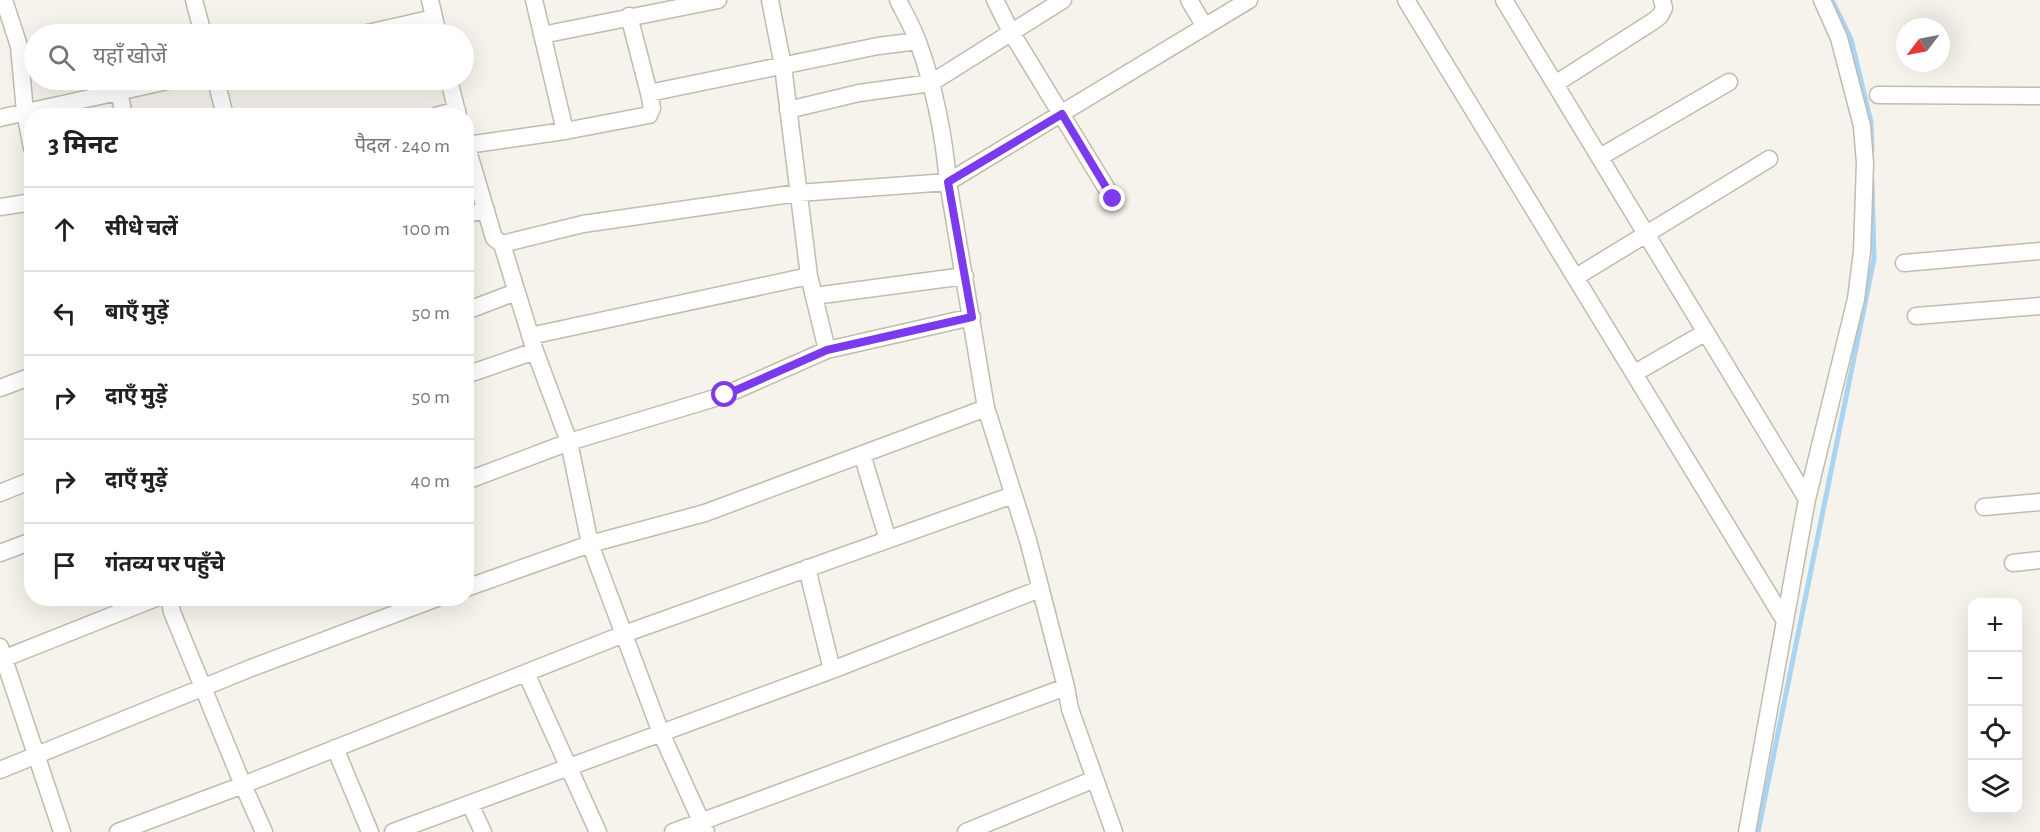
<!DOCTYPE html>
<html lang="hi">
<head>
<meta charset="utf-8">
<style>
  body { margin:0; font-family:"Alegreya Sans","Noto Sans Devanagari",sans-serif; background:#f6f6f6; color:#202124 }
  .controls { position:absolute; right:18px; bottom:18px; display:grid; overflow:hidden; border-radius:12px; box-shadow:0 6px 24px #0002 }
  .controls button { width:54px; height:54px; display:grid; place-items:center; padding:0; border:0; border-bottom:2px solid #e0e0e0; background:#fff; color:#202124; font:30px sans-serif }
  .compass { position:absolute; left:1896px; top:18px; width:54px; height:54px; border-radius:50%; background:#fff; box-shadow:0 6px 24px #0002; rotate:238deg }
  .stop { position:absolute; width:18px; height:18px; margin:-14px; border:4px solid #7c3aed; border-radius:50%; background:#fff }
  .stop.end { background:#7c3aed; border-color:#fff; box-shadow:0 2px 6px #0008 }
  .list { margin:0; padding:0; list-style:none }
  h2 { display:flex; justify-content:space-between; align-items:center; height:78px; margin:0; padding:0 24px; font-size:26px }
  h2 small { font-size:20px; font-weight:400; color:#757577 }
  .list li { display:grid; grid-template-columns:39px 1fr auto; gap:18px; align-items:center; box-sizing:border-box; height:84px; padding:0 24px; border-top:2px solid #e0e0e0 }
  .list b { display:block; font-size:22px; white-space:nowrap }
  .list em { font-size:20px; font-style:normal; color:#757577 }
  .icon { flex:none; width:33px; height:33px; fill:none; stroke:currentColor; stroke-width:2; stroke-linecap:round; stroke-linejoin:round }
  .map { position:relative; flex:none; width:2040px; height:832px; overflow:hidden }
  .search { position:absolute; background:#fff; box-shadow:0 6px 24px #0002; left:24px; top:24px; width:450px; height:66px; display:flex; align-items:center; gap:15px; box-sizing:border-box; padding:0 21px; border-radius:33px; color:#757577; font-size:22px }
  .panel { position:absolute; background:#fff; box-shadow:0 6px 24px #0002; left:24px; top:108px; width:450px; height:498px; border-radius:24px }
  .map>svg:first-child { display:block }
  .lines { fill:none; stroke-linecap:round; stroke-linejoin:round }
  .stream { stroke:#a9d4f2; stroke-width:5 }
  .minor-casing { stroke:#c2bbae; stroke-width:19 }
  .minor { stroke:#fff; stroke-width:16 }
  .route { stroke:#7c3aed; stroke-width:8 }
</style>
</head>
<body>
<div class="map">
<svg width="2040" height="832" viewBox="0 0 2040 832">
  <rect width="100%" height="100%" fill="#f6f3ec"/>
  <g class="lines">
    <!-- stream -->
    <path class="stream" d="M 1832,0 L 1851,39 L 1871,122 L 1872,151
      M 1758,832 L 1874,259 L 1872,181"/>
    <defs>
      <path id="minor" d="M 4,0 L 19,46 L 25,112 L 32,148
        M 194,0 L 203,34
        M 430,0 L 438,34
        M 534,0 L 565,131
        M 770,0 L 783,66 L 809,276 L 827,350
        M 898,0 C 905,14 913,28 918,42 C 934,86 944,136 948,182 L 986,408 L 1028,540 L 1066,687 L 1070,709 L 1114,832
        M 995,0 L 1011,32 L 1113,199
        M 1189,0 L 1205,27
        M 1406,0 L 1785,621
        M 1504,0 L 1807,499
        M 629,16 L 649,93
        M 363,34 L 434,18
        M 542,35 L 718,0
        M 216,80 L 225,116
        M 449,80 L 458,116
        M 1555,84 L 1652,22 L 1660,16 L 1664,8 L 1662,0
        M 119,91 L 124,116
        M 1878,95 L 2040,96
        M 788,110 L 859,93 L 931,83 L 1063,0
        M 436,116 L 457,110
        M 0,118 L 172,80
        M 466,144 L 494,238 L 502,244 L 535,351 L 569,442 L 466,481
        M 467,145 L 565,131 L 649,115 L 652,108 L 649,93 L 878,46 L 918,41
        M 1600,157 L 1729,82
        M 0,207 L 32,202
        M 466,214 L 486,210
        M 502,244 L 583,224 L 798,193 L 948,182 L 1249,0
        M 1904,263 L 2040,251
        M 1576,277 L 1769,159
        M 814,296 L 965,276
        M 466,311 L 516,292
        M 1916,316 L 2040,306
        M 530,336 L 809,276
        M 1635,373 L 1706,332
        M 466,375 L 535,351
        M 0,388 L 32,376
        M 862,454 L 888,540
        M 0,493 L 32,480
        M 1984,507 L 2040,502
        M 0,553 L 32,541
        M 2013,563 L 2040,560
        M 807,568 L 832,670
        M 466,588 L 590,544 L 705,513 L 986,408
        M 0,647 L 62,832
        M 0,660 L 156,598
        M 526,673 L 598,832
        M 335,748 L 370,832
        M 0,770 L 251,668 L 437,598
        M 470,804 L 483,832
        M 118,832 L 243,785 L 172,612 L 169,598
        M 264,832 L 243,785 L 624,634 L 1013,495
        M 393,832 L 832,670 L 1040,589
        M 673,832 L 1066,687
        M 706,832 L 661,733 L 590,544 L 569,442 L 725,395 L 827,350 L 972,317
        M 966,832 L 1095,779
        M 1747,832 L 1807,499 L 1856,299 L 1862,252 L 1865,163 L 1862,126 L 1839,38 L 1822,0"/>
    </defs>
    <!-- minor casing -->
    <use href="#minor" class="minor-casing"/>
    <!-- minor -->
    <use href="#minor" class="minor"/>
  </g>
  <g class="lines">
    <!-- route -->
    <path class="route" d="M 725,395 L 827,350 L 972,317 L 948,182 L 1062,114 L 1113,199"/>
  </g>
</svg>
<div class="controls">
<button>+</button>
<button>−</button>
<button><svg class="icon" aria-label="locate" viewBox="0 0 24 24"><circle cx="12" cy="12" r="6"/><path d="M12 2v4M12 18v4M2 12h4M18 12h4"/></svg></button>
<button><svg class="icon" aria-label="layers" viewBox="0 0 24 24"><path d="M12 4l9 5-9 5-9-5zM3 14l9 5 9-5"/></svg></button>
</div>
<svg class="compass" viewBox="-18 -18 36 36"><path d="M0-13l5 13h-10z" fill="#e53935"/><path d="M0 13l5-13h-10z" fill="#757577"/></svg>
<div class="stop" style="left:725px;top:395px"></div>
<div class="stop end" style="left:1113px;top:199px"></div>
<div class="search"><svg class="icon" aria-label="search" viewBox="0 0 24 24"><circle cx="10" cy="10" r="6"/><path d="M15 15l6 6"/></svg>यहाँ खोजें</div>
<section class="panel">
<h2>3 मिनट<small>पैदल · 240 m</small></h2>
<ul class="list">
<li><svg class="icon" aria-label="ahead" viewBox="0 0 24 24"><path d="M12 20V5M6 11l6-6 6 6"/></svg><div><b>सीधे चलें</b></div><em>100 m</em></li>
<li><svg class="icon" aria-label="left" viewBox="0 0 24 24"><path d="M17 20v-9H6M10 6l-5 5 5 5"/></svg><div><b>बाएँ मुड़ें</b></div><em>50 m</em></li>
<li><svg class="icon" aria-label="right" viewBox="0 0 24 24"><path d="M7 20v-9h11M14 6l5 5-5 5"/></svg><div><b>दाएँ मुड़ें</b></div><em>50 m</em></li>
<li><svg class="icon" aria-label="right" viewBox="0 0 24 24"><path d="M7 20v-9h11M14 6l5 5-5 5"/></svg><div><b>दाएँ मुड़ें</b></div><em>40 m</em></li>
<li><svg class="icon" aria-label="arrive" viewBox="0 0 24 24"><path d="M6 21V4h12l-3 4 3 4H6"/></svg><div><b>गंतव्य पर पहुँचे</b></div></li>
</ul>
</section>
</div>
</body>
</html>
